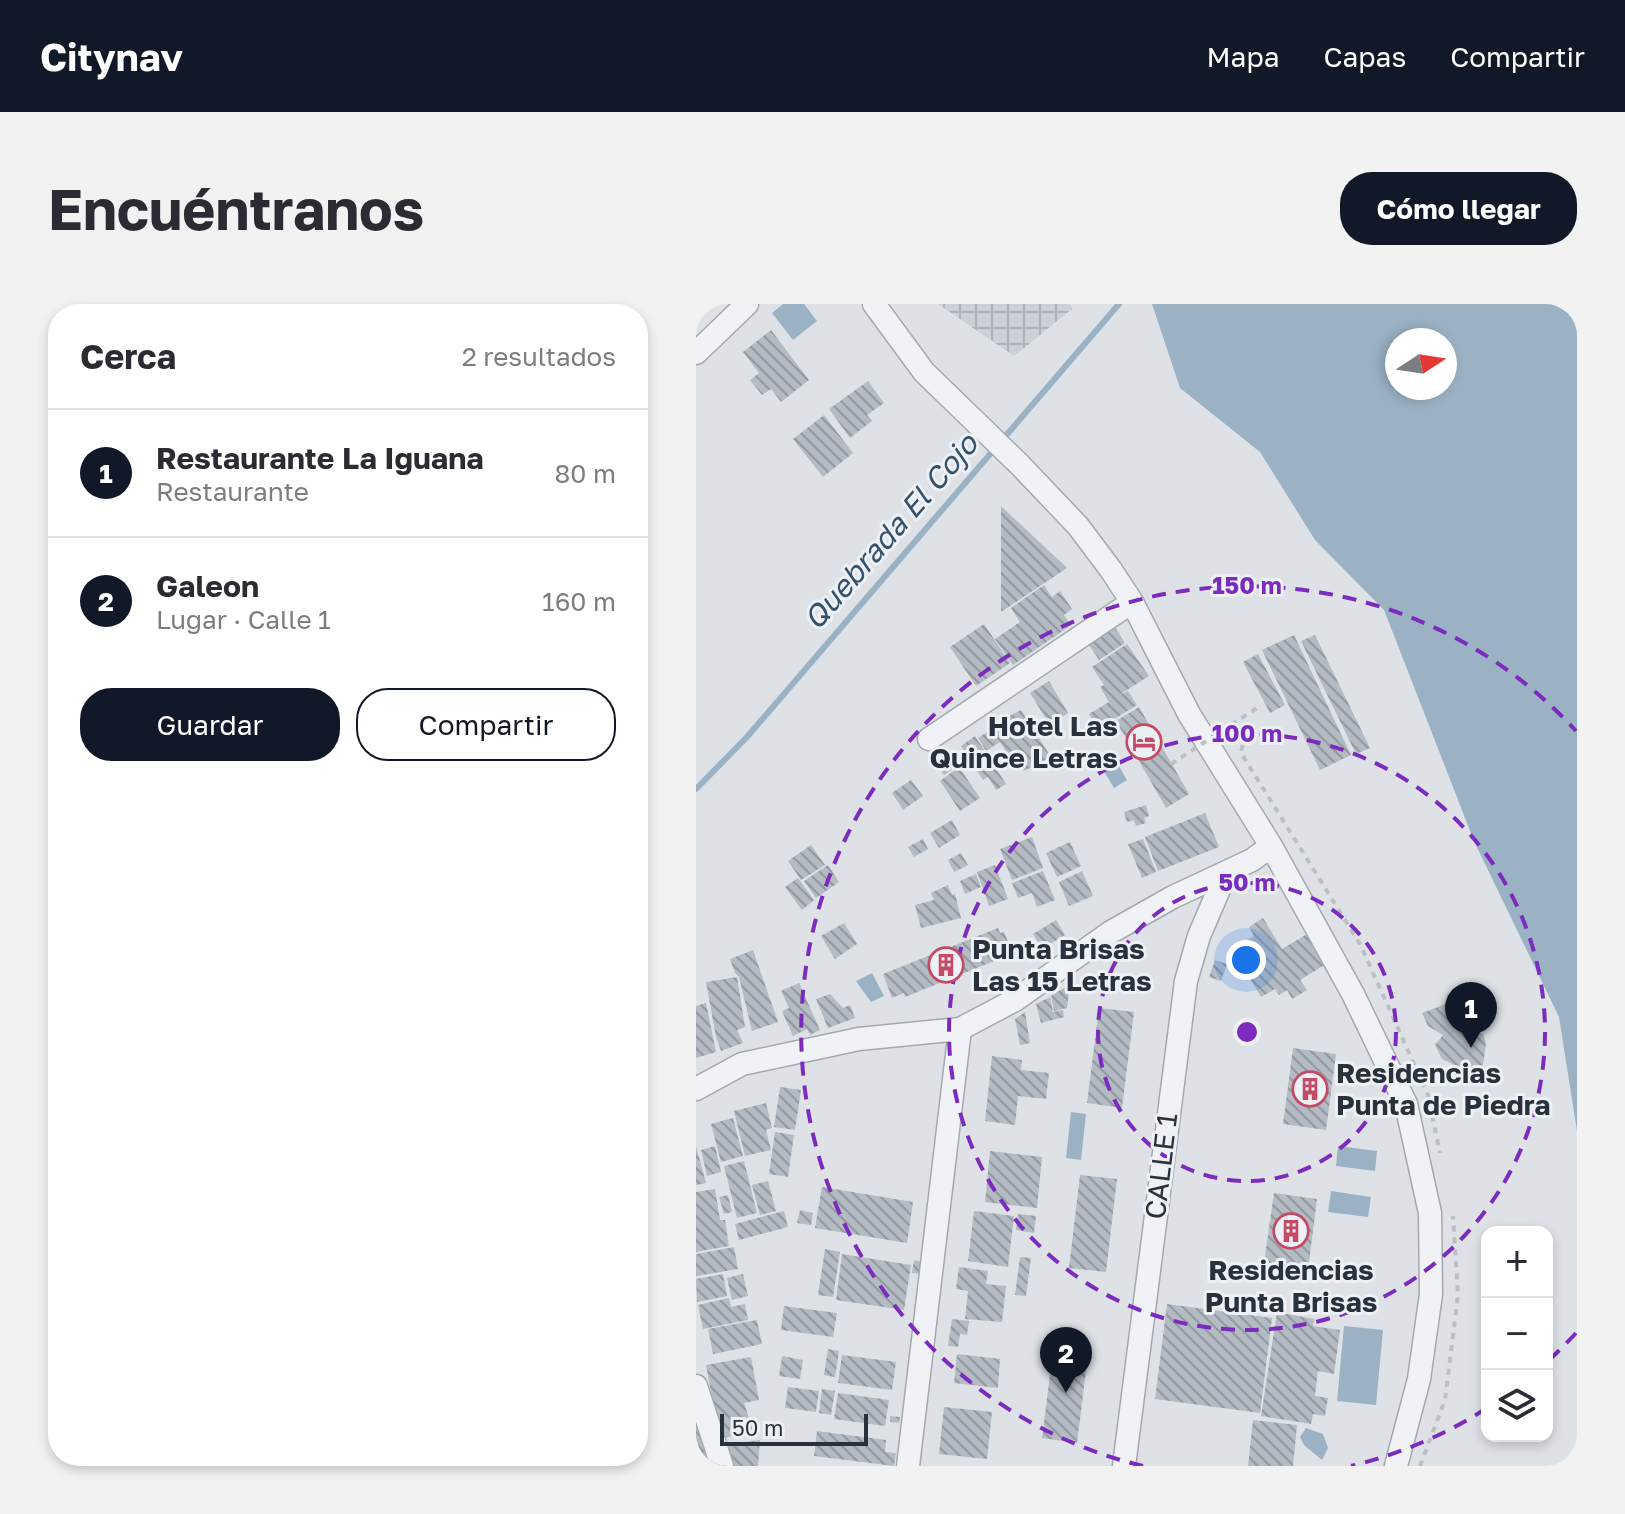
<!DOCTYPE html>
<html lang="es">
<head>
<meta charset="utf-8">
<style>
  body { margin:0; font-family:"Golos Text",sans-serif; background:#f2f2f3; color:#2b2b33 }
  .controls { position:absolute; right:24px; bottom:24px; display:grid; overflow:hidden; border-radius:16px; box-shadow:0 4px 12px #0003 }
  .controls button { width:72px; height:72px; display:grid; place-items:center; padding:0; border:0; border-bottom:2px solid #e1e1e2; background:#fff; color:#2b2b33; font:40px sans-serif }
  .compass { position:absolute; left:689px; top:24px; width:72px; height:72px; border-radius:50%; background:#fff; box-shadow:0 4px 12px #0003; rotate:78deg }
  .scale { position:absolute; left:24px; bottom:20px; width:148px; box-sizing:border-box; padding-left:8px; border:4px solid #28313c; border-top:0; font-size:22px; line-height:28px; white-space:nowrap; color:#28313c; -webkit-text-stroke:6px #edf0f4; paint-order:stroke }
  .you { position:absolute; left:550px; top:656px; width:28px; height:28px; margin:-20px; border:6px solid #fff; border-radius:50%; background:#1a73e8; box-shadow:0 0 0 12px #1a73e833 }
  .badge { display:grid; place-items:center; width:52px; height:52px; border-radius:50%; background:#111827; color:#fff; font-size:26px; font-weight:700 }
  .pin { position:absolute; translate:-50% -66px; filter:drop-shadow(0 2px 4px #0008) }
  .pin::after { content:''; position:absolute; top:42px; width:28px; height:24px; background:inherit; clip-path:polygon(0 0,100% 0,50% 100%) }
  .list { margin:0; padding:0; list-style:none }
  h2 { display:flex; justify-content:space-between; align-items:center; height:104px; margin:0; padding:0 32px; font-size:34px }
  h2 small { font-size:26px; font-weight:400; color:#7c7c81 }
  .list li { display:grid; grid-template-columns:52px 1fr auto; gap:24px; align-items:center; box-sizing:border-box; height:128px; padding:0 32px; border-top:2px solid #e1e1e2 }
  .list b { display:block; font-size:30px; white-space:nowrap }
  .list p { margin:0; font-size:26px; white-space:nowrap; color:#7c7c81 }
  .list em { font-size:26px; font-style:normal; color:#7c7c81 }
  .actions { display:flex; gap:16px; padding:24px 32px }
  .actions a { flex:1; padding:18px 0; border:2px solid #111827; border-radius:32px; text-align:center; font-size:28px; color:#111827 }
  .actions .main { background:#111827; color:#fff }
  .icon { flex:none; width:44px; height:44px; fill:none; stroke:currentColor; stroke-width:2; stroke-linecap:round; stroke-linejoin:round }
  .map { position:relative; flex:none; width:881px; height:1162px; overflow:hidden; border-radius:32px }
  header { display:flex; align-items:center; gap:48px; box-sizing:border-box; height:112px; padding:0 40px; background:#111827; color:#fff }
  header strong { font-size:38px }
  nav { display:flex; gap:44px; margin-inline-start:auto; font-size:28px }
  .intro { display:flex; align-items:center; justify-content:space-between; box-sizing:border-box; height:192px; padding:0 48px }
  h1 { margin:0; font-size:56px }
  .button { padding:20px 36px; border-radius:32px; background:#111827; color:#fff; font-size:28px; font-weight:700 }
  main { display:flex; gap:48px; padding:0 48px }
  aside { flex:1; background:#fff; border-radius:32px; box-shadow:0 4px 12px #0003 }
  .map>svg:first-child { display:block }
  .industrial { fill:url(#industrial-grid) }
  .water { fill:#9bb2c4; fill-rule:evenodd }
  .lines { fill:none; stroke-linecap:round; stroke-linejoin:round }
  .stream { stroke:#9bb2c4; stroke-width:6 }
  .building { fill:url(#building-back-hatch) }
  .street-casing { stroke:#a4a9b0; stroke-width:25 }
  .path { stroke:#bcc0c5; stroke-width:4; stroke-dasharray:6 6; stroke-linecap:butt }
  .street { stroke:#f0f2f5; stroke-width:22 }
  .path-bridge { stroke:#bcc0c5; stroke-width:4; stroke-dasharray:6 6; stroke-linecap:butt }
  .ring { fill:none; stroke:#7b2cbf; stroke-width:4; stroke-dasharray:14 10 }
  .labels { text-anchor:middle; stroke-width:6; stroke-linejoin:round; paint-order:stroke }
  .poi-label { font-size:28px; font-weight:bold; fill:#28313c; stroke:#edf0f4; text-anchor:start }
  .street-label { font-size:28px; fill:#28313c; stroke:#edf0f4 }
  .water-label { font-size:30px; font-style:italic; fill:#35526d; stroke:#edf0f4 }
  .centre { fill:#7b2cbf; stroke:#edf0f4; stroke-width:4 }
  .ring-label { font-size:24px; text-anchor:middle; font-weight:bold; fill:#7b2cbf; stroke:#edf0f4; stroke-width:6; stroke-linejoin:round; paint-order:stroke }
</style>
</head>
<body>
<header>
<strong>Citynav</strong>
<nav><a>Mapa</a><a>Capas</a><a>Compartir</a></nav>
</header>
<div class="intro"><h1>Encuéntranos</h1><a class="button">Cómo llegar</a></div>
<main>
<aside>
<h2>Cerca<small>2 resultados</small></h2>
<ul class="list">
<li><span class="badge">1</span><div><b>Restaurante La Iguana</b><p>Restaurante</p></div><em>80 m</em></li>
<li><span class="badge">2</span><div><b>Galeon</b><p>Lugar · Calle 1</p></div><em>160 m</em></li>
</ul>
<div class="actions"><a class="main">Guardar</a><a>Compartir</a></div>
</aside>
<div class="map">
<svg width="881" height="1162" viewBox="0 0 881 1162">
  <defs>
    <pattern id="industrial-grid" width="8" height="8" patternUnits="userSpaceOnUse" patternTransform="scale(2)"><rect width="8" height="8" fill="#ccd1d8"/><path d="M0 4h8M4 0v8" fill="none" stroke="#afb4ba"/></pattern>
    <pattern id="building-back-hatch" width="6" height="6" patternUnits="userSpaceOnUse" patternTransform="scale(2)"><rect width="6" height="6" fill="#b5bbc3"/><path d="M-1 5l2 2M0 0l6 6M5-1l2 2" fill="none" stroke="#9399a0"/></pattern>
  </defs>
  <rect width="100%" height="100%" fill="#dee2e6"/>
  <!-- industrial -->
  <path class="industrial" d="M 242,0 L 374,0 L 376,5 L 318,52 Z"/>
  <!-- water -->
  <path class="water" d="M 87,0 L 108,0 L 121,17 L 97,36 L 76,9 Z
    M 456,0 L 881,0 L 881,827 L 863,713 L 778,537 L 688,306 L 619,236 L 564,148 L 484,84 ZM 701,36 L 749,36 L 749,84 L 701,84 Z
    M 415,448 L 431,476 L 418,484 L 402,457 Z
    M 176,669 L 188,692 L 175,698 L 160,677 Z
    M 375,808 L 390,810 L 385,856 L 370,854 Z
    M 642,842 L 681,847 L 679,867 L 640,862 Z
    M 635,887 L 675,893 L 672,913 L 632,908 Z
    M 648,1022 L 687,1026 L 680,1101 L 641,1097 Z
    M 610,1124 L 627,1130 L 632,1144 L 626,1156 L 608,1141 L 604,1133 Z"/>
  <g class="lines">
    <!-- stream -->
    <path class="stream" d="M 0,485 L 51,433 L 423,0"/>
  </g>
  <!-- building -->
  <path class="building" d="M 75,26 L 113,76 L 85,98 L 75,85 L 66,91 L 54,76 L 63,69 L 47,48 Z
    M 172,77 L 188,99 L 171,111 L 176,117 L 154,134 L 133,105 Z
    M 128,111 L 157,149 L 127,173 L 97,135 Z
    M 305,202 L 371,264 L 305,308 Z
    M 348,281 L 356,293 L 364,287 L 376,305 L 368,311 L 375,321 L 317,361 L 299,335 L 324,318 L 315,304 Z
    M 416,318 L 429,339 L 403,356 L 389,335 Z
    M 288,320 L 314,359 L 280,382 L 254,343 Z
    M 598,331 L 655,451 L 624,466 L 566,346 Z
    M 619,331 L 674,444 L 660,450 L 605,337 Z
    M 431,340 L 453,372 L 423,391 L 432,387 L 441,401 L 402,425 L 393,410 L 413,398 L 404,383 L 408,381 L 396,363 Z
    M 562,350 L 589,401 L 574,409 L 547,358 Z
    M 353,377 L 372,409 L 354,421 L 334,389 Z
    M 443,403 L 493,490 L 470,504 L 420,417 Z
    M 325,406 L 355,453 L 328,467 L 321,456 L 317,458 L 304,438 L 290,447 L 282,434 L 296,425 L 294,422 Z
    M 279,432 L 310,480 L 300,486 L 292,473 L 287,476 L 265,442 Z
    M 254,449 L 262,461 L 248,471 L 240,459 Z
    M 263,463 L 284,494 L 264,507 L 244,477 Z
    M 215,476 L 227,492 L 207,506 L 196,489 Z
    M 450,501 L 453,512 L 448,514 L 450,519 L 440,522 L 438,516 L 431,518 L 428,508 Z
    M 509,509 L 523,543 L 462,567 L 449,533 Z
    M 256,516 L 264,531 L 243,544 L 234,529 Z
    M 336,533 L 347,564 L 316,576 L 304,545 Z
    M 227,535 L 232,545 L 218,553 L 212,543 Z
    M 447,535 L 460,568 L 446,574 L 432,540 Z
    M 374,538 L 385,562 L 361,573 L 350,549 Z
    M 115,541 L 129,561 L 105,576 L 92,557 Z
    M 265,549 L 272,561 L 258,568 L 252,556 Z
    M 132,561 L 143,578 L 120,594 L 108,577 Z
    M 299,561 L 312,595 L 293,602 L 281,568 Z
    M 347,567 L 359,596 L 341,603 L 336,589 L 322,594 L 316,579 Z
    M 386,567 L 397,592 L 373,602 L 363,578 Z
    M 280,570 L 285,583 L 269,590 L 264,577 Z
    M 102,574 L 118,596 L 106,606 L 89,583 Z
    M 252,581 L 256,591 L 259,590 L 265,614 L 225,624 L 219,601 L 238,596 L 235,589 Z
    M 567,614 L 586,645 L 611,630 L 630,660 L 604,676 L 611,686 L 596,695 L 591,686 L 583,691 L 579,685 L 565,693 L 553,673 L 566,665 L 550,637 L 558,632 L 553,623 Z
    M 360,616 L 369,631 L 346,645 L 337,630 Z
    M 148,619 L 161,640 L 139,655 L 125,632 Z
    M 302,624 L 304,629 L 308,628 L 315,645 L 311,646 L 313,651 L 209,693 L 208,689 L 196,694 L 187,670 Z
    M 334,638 L 339,649 L 322,657 L 317,646 Z
    M 57,646 L 82,718 L 56,727 L 43,673 L 39,669 L 34,655 Z
    M 519,656 L 531,660 L 525,677 L 513,673 Z
    M 41,673 L 49,723 L 41,726 L 47,739 L 25,747 L 20,733 L 10,678 Z
    M 103,679 L 124,726 L 114,731 L 111,725 L 97,732 L 86,707 L 93,704 L 85,687 Z
    M 374,680 L 371,704 L 358,707 L 355,692 Z
    M 759,687 L 769,688 L 773,696 L 769,700 L 776,723 L 787,730 L 790,739 L 787,761 L 779,767 L 770,767 L 746,755 L 739,741 L 747,731 L 732,722 L 726,709 L 755,698 L 751,691 Z
    M 134,690 L 147,704 L 154,701 L 159,714 L 132,724 L 120,695 Z
    M 354,693 L 357,708 L 367,706 L 368,713 L 345,719 L 340,700 Z
    M 10,699 L 20,748 L 0,754 L 0,702 Z
    M 403,704 L 438,708 L 426,804 L 391,799 Z
    M 329,708 L 334,739 L 324,741 L 319,715 Z
    M 597,744 L 640,750 L 630,826 L 587,820 Z
    M 296,752 L 326,756 L 325,766 L 353,769 L 350,795 L 322,792 L 319,821 L 289,817 Z
    M 84,783 L 105,786 L 99,826 L 78,823 Z
    M 70,799 L 76,824 L 70,826 L 75,846 L 49,852 L 38,807 Z
    M 37,814 L 47,852 L 25,858 L 15,820 Z
    M 79,828 L 98,831 L 92,873 L 73,870 Z
    M 0,842 L 10,879 L 0,881 Z
    M 19,842 L 25,868 L 11,872 L 5,846 Z
    M 294,847 L 346,853 L 341,904 L 289,898 Z
    M 48,857 L 61,909 L 41,914 L 28,862 Z
    M 384,871 L 421,875 L 410,968 L 373,964 Z
    M 72,877 L 80,907 L 64,911 L 56,881 Z
    M 126,883 L 217,898 L 211,939 L 119,924 Z
    M 19,885 L 24,916 L 29,916 L 33,942 L 0,948 L 0,888 Z
    M 578,889 L 621,895 L 612,966 L 568,959 Z
    M 32,891 L 36,908 L 28,910 L 23,893 Z
    M 104,906 L 117,909 L 115,921 L 101,919 Z
    M 88,907 L 92,923 L 43,936 L 39,920 Z
    M 278,907 L 318,912 L 312,963 L 272,957 Z
    M 322,910 L 340,912 L 338,929 L 320,926 Z
    M 38,943 L 42,965 L 0,972 L 0,950 Z
    M 129,945 L 144,948 L 137,993 L 122,991 Z
    M 146,950 L 215,961 L 208,1006 L 140,996 Z
    M 324,953 L 335,954 L 330,992 L 319,991 Z
    M 218,956 L 227,958 L 225,970 L 216,969 Z
    M 263,963 L 292,967 L 290,980 L 310,982 L 306,1018 L 269,1015 L 272,987 L 260,985 Z
    M 27,970 L 31,992 L 1,998 L 0,975 Z
    M 47,970 L 52,992 L 36,996 L 31,974 Z
    M 33,994 L 35,1003 L 49,1000 L 52,1016 L 7,1025 L 2,1001 Z
    M 471,1000 L 576,1014 L 564,1109 L 459,1095 Z
    M 88,1002 L 141,1009 L 137,1033 L 85,1026 Z
    M 581,1008 L 618,1015 L 617,1022 L 644,1026 L 638,1070 L 622,1067 L 619,1092 L 632,1094 L 629,1112 L 617,1110 L 615,1120 L 565,1112 Z
    M 256,1015 L 273,1017 L 271,1031 L 264,1030 L 262,1043 L 252,1042 Z
    M 61,1016 L 66,1040 L 17,1050 L 12,1025 Z
    M 358,1039 L 393,1043 L 381,1139 L 346,1134 Z
    M 132,1045 L 143,1047 L 139,1073 L 128,1071 Z
    M 261,1050 L 304,1055 L 302,1084 L 258,1079 Z
    M 146,1051 L 200,1058 L 196,1086 L 142,1079 Z
    M 86,1052 L 107,1056 L 104,1075 L 83,1072 Z
    M 55,1053 L 63,1096 L 48,1099 L 57,1126 L 29,1134 L 18,1104 L 10,1061 Z
    M 92,1083 L 123,1087 L 120,1108 L 89,1104 Z
    M 126,1085 L 139,1087 L 135,1111 L 123,1109 Z
    M 142,1089 L 193,1096 L 189,1122 L 138,1115 Z
    M 248,1103 L 296,1108 L 291,1155 L 243,1150 Z
    M 194,1112 L 204,1113 L 203,1119 L 194,1118 Z
    M 557,1116 L 601,1121 L 597,1162 L 552,1162 Z
    M 0,1118 L 1,1118 L 12,1162 L 0,1162 Z
    M 121,1127 L 190,1136 L 189,1148 L 200,1149 L 198,1162 L 118,1152 Z
    M 64,1136 L 62,1162 L 37,1162 L 31,1140 Z"/>
  <g class="lines">
    <defs>
      <path id="street" d="M 178,0 L 228,68 L 324,161 L 382,222 L 415,266 L 436,298 L 493,410 L 575,542 L 657,690 L 710,800 L 734,909 L 735,990 L 723,1075 L 700,1162
        M 0,49 L 51,0
        M 233,435 L 436,298
        M 0,785 L 46,760 L 163,735 L 264,725 L 319,696 L 415,628 L 477,593 L 556,556 L 575,542
        M 0,1082 L 26,1162
        M 212,1162 L 264,725
        M 428,1162 L 490,677 L 503,632 L 530,569"/>
    </defs>
    <!-- street casing -->
    <use href="#street" class="street-casing"/>
    <!-- path -->
    <path class="path" d="M 536,420 L 547,438 L 545,449 L 664,640 L 732,791 L 744,849
      M 724,1162 L 749,1096 L 762,991 L 757,912"/>
    <!-- street -->
    <use href="#street" class="street"/>
    <!-- path-bridge -->
    <path class="path-bridge" d="M 475,460 L 564,402"/>
  </g>
  <!-- distance rings -->
  <g class="ring">
    <circle cx="551" cy="728" r="149"/>
    <circle cx="551" cy="728" r="298"/>
    <path d="M880 1029A446 446 0 0 1 852 1057M791 1104A446 446 0 0 1 655 1162M447 1162A446 446 0 1 1 880 427"/>
  </g>
  <!-- icons -->
  <defs>
    <symbol id="hotel-ring" viewBox="-11 -11 22 22"><circle r="9.5" fill="#edf0f4" stroke="#c44a65" stroke-width="1.5"/><path d="M-6-4.5h1.5V1H6V5H4.5V3h-9V5H-6ZM-4 0a1.8 1.8 0 1 1 3.6 0ZM.5 0V-2.5h3Q6-2.5 6 0Z" fill="#c44a65"/></symbol>
    <symbol id="building-ring" viewBox="-11 -11 22 22"><circle r="9.5" fill="#edf0f4" stroke="#c44a65" stroke-width="1.5"/><path d="M-4-6H4V6H1V3H-1V6H-4ZM-2.5-4.3h1.7v1.8h-1.7ZM.8-4.3h1.7v1.8H.8ZM-2.5-1h1.7V.8h-1.7ZM.8-1h1.7V.8H.8Z" fill="#c44a65"/></symbol>
  </defs>
  <g fill-rule="evenodd">
    <use href="#hotel-ring" x="428" y="418" width="40" height="40"/>
    <use href="#building-ring" x="230" y="641" width="40" height="40"/>
    <use href="#building-ring" x="594" y="765" width="40" height="40"/>
    <use href="#building-ring" x="575" y="907" width="40" height="40"/>
  </g>
  <g class="labels">
    <!-- poi labels -->
    <g class="poi-label">
      <text x="422" y="432" text-anchor="end">Hotel Las<tspan x="422" dy="32">Quince Letras</tspan></text>
      <text x="276" y="655">Punta Brisas<tspan x="276" dy="32">Las 15 Letras</tspan></text>
      <text x="640" y="779">Residencias<tspan x="640" dy="32">Punta de Piedra</tspan></text>
      <text x="595" y="976" text-anchor="middle">Residencias<tspan x="595" dy="32">Punta Brisas</tspan></text>
    </g>
    <!-- street labels -->
    <g class="street-label">
      <text transform="translate(465 862) rotate(-83)" y="10">CALLE 1</text>
    </g>
    <!-- water labels -->
    <g class="water-label">
      <text transform="translate(195 228) rotate(-49)" y="10">Quebrada El Cojo</text>
    </g>
  </g>
  <circle cx="551" cy="728" r="12" class="centre"/>
  <g class="ring-label">
    <text x="551" y="290">150 m</text>
    <text x="551" y="438">100 m</text>
    <text x="551" y="587">50 m</text>
  </g>
</svg>
<div class="controls">
<button>+</button>
<button>−</button>
<button><svg class="icon" aria-label="layers" viewBox="0 0 24 24"><path d="M12 4l9 5-9 5-9-5zM3 14l9 5 9-5"/></svg></button>
</div>
<svg class="compass" viewBox="-18 -18 36 36"><path d="M0-13l5 13h-10z" fill="#e53935"/><path d="M0 13l5-13h-10z" fill="#7c7c81"/></svg>
<div class="scale">50 m</div>
<div class="you"></div>
<div class="pin badge" style="left:775px;top:744px">1</div>
<div class="pin badge" style="left:370px;top:1089px">2</div>
</div>
</main>
</body>
</html>
